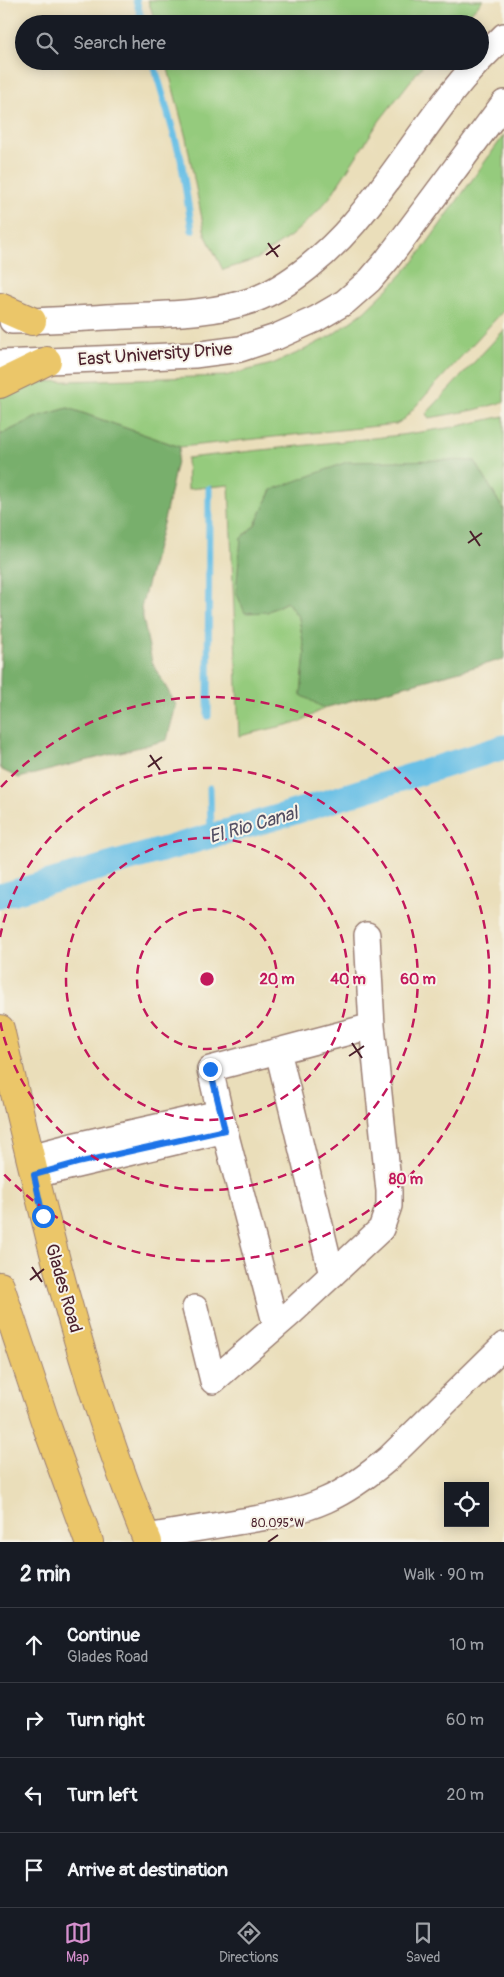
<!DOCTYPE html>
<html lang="en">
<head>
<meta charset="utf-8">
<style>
  body { margin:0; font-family:Pangolin,sans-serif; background:#20242c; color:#f1f3f6 }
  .controls { position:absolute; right:15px; bottom:15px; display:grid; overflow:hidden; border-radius:0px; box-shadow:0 2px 12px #0003 }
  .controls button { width:45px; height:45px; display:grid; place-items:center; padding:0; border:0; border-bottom:1px solid #363941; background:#171b24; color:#f1f3f6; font:25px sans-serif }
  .stop { position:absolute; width:15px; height:15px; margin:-11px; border:4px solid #1a73e8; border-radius:50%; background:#fff }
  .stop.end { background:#1a73e8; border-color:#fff; box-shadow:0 1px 5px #0008 }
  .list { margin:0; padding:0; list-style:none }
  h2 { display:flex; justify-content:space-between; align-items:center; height:65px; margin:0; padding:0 20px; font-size:21px }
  h2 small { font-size:16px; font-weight:400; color:#9ea1a6 }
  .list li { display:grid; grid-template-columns:32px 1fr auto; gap:15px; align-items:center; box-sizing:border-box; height:75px; padding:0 20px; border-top:1px solid #363941 }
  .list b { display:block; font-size:19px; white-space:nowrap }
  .list p { margin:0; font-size:16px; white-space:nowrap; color:#9ea1a6 }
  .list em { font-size:16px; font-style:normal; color:#9ea1a6 }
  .icon { flex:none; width:28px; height:28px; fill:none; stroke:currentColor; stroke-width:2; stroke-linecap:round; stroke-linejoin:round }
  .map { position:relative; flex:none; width:504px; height:1542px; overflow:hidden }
  .search { position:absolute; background:#171b24; box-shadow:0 2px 12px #0003; left:15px; right:15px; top:15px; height:55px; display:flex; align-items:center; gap:12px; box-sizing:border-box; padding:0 18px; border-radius:28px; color:#9ea1a6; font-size:19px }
  .sheet { height:365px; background:#171b24 }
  nav { display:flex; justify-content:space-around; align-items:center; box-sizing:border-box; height:70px; border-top:1px solid #363941; background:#171b24; font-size:14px; color:#9ea1a6 }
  nav a { display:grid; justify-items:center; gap:2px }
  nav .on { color:#d690ce }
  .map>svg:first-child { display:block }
  .green { fill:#95cb7d; stroke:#707554 }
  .forest { fill:#78af6c; stroke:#61674c }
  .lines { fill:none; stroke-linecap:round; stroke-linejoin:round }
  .stream { stroke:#69c0e6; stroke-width:7 }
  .canal { stroke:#69c0e6; stroke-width:25 }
  .minor-casing { stroke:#9a7e72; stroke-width:28 }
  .major-casing { stroke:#9a7e72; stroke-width:30 }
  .minor { stroke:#fff; stroke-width:25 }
  .major { stroke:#ebc669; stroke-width:28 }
  .route { stroke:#1a73e8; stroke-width:6 }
  .ticks { fill:none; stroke:#4a1f2b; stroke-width:2 }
  .ring { fill:none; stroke:#c2185b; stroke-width:2.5; stroke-dasharray:9 6 }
  .labels { text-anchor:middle; stroke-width:4; stroke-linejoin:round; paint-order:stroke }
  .street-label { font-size:18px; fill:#4a1f2b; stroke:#f7f3e8 }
  .water-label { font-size:19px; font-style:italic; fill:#534f63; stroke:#f7f3e8 }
  .ticks-label { font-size:12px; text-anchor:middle; fill:#4a1f2b; stroke:#f7f3e8; stroke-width:4; stroke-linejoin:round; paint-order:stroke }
  .centre { fill:#c2185b; stroke:#f7f3e8; stroke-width:2.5 }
  .ring-label { font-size:15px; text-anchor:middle; font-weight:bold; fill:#c2185b; stroke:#f7f3e8; stroke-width:4; stroke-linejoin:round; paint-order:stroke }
</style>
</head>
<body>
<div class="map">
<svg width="504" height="1542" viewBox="0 0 504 1542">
  <rect width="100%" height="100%" fill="#f7f3e8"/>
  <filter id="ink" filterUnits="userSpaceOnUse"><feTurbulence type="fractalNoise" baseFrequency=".02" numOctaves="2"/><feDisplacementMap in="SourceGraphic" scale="10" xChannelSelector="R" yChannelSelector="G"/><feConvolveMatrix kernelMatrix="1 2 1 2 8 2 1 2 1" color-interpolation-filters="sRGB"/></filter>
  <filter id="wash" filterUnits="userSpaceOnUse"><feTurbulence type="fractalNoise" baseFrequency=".0096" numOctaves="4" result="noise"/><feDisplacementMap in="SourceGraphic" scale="20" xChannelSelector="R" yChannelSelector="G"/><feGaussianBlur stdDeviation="1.12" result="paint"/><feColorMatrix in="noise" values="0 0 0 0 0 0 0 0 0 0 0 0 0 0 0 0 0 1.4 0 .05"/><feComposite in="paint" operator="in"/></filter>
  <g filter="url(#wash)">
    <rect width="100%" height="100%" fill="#eadeba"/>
    <!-- green -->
    <path class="green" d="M 148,0 L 483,0 L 460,24 L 156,24 Z
      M 166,61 L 426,61 L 380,120 L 330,197 L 316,213 L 292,235 L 257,259 L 223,270 L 205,234 L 186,138 Z
      M 504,135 L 504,310 L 403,420 L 396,424 L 180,447 L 68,408 L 37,417 L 0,435 L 0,397 L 11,391 L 40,382 L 225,376 L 272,364 L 302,351 L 332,335 L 364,312 L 394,283 L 415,260 Z
      M 504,330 L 504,402 L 474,410 L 429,418 L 426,414 Z
      M 504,416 L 504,511 L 475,461 L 272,490 L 255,525 L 241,538 L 267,612 L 287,602 L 299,618 L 305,653 L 301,694 L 324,708 L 300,722 L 239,736 L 229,485 L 188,489 L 187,458 L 401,435 L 454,427 Z"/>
    <!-- forest -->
    <path class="forest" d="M 68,408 L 180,447 L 165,516 L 141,608 L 152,662 L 176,705 L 167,740 L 19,778 L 2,770 L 0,767 L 0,679 L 2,635 L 0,608 L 0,435 L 37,417 Z
      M 443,460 L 475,461 L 504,511 L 504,659 L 324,708 L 301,695 L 305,653 L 299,618 L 287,602 L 267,612 L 245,613 L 236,592 L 241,538 L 255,525 L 272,490 L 347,462 Z"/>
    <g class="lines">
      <!-- stream -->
      <path class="stream" d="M 136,0 L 143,24
        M 153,61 L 181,159 L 192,230
        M 208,716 L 209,489
        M 210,788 L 211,836"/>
      <!-- canal -->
      <path class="canal" d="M 0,896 L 285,815 L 504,747"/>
    </g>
  </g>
  <g filter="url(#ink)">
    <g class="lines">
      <defs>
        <path id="minor" d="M 480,60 L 504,36
          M 12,321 C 50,321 88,318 126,316 C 169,314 212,314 253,300 C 290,287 329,252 354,223 C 399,171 432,111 479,61
          M 0,363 L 194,355 L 240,349 L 276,337 L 316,319 L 345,302 L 370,280 L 387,260 L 504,103
          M 278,1051 L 332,1275
          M 220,1113 L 276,1326
          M 30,1157 L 72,1146 L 220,1113 L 210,1069 L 372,1026
          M 34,1175 L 225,1130
          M 195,1308 L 213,1381 L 291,1313 L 381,1229 L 389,1206 L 389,1191 L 372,1026 L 367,935
          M 146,1537 C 176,1532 207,1527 237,1522 C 267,1517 297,1513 326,1500 C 349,1490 370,1474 389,1458 L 504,1345"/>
        <path id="major" d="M 0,307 L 32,321
          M 0,384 L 47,361
          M 0,1029 C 40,1202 80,1377 148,1542
          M 0,1286 L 46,1424 L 89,1542"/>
      </defs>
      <!-- minor casing -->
      <use href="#minor" class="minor-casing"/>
      <!-- major casing -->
      <use href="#major" class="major-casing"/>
      <!-- minor -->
      <use href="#minor" class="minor"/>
      <!-- major -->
      <use href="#major" class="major"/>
    </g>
  </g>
  <g class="lines" filter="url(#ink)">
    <!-- route -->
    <path class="route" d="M 43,1216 L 34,1175 L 77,1163 L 225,1130 L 210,1069"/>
  </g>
  <!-- ticks -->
  <path class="ticks" d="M 268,243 L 278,257M 266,255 L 280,245M 470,531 L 480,546M 468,543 L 482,533M 150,755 L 160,770M 148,767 L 162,757M 352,1043 L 362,1058M 349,1056 L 364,1046M 32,1267 L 42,1282M 30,1280 L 44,1269M 268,1542 L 278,1535"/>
  <!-- distance rings -->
  <g class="ring">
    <circle cx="207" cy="979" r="70"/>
    <circle cx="207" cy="979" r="141"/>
    <path d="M0 937A211 211 0 1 1 0 1021"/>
    <path d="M1 787A282 282 0 1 1 1 1171"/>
  </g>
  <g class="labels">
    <!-- street labels -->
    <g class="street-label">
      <text transform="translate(155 354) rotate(-4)" y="6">East University Drive</text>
      <text transform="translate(64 1288) rotate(74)" y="6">Glades Road</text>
    </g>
    <!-- water labels -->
    <g class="water-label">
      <text transform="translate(253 824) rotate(-16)" y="7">El Rio Canal</text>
    </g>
  </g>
  <g class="ticks-label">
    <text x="278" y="1527">80.095°W</text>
  </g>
  <circle cx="207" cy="979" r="8" class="centre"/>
  <g class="ring-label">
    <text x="277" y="984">20 m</text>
    <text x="348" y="984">40 m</text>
    <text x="418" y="984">60 m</text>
    <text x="406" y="1184">80 m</text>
  </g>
</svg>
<div class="controls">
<button><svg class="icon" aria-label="locate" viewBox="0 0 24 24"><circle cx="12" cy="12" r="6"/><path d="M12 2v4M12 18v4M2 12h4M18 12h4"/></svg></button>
</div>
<div class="stop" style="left:43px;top:1216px"></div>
<div class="stop end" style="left:210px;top:1069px"></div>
<div class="search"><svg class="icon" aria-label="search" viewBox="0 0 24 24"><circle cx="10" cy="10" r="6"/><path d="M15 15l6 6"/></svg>Search here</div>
</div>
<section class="sheet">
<h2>2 min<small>Walk · 90 m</small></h2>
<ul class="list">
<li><svg class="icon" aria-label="ahead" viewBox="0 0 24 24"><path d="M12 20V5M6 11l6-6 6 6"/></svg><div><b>Continue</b><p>Glades Road</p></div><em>10 m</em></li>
<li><svg class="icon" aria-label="right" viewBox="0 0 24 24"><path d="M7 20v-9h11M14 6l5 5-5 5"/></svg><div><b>Turn right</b></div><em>60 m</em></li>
<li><svg class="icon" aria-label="left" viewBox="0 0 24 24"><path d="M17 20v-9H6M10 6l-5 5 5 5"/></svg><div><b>Turn left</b></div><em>20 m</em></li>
<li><svg class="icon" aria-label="arrive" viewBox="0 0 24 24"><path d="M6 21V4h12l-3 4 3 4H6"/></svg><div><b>Arrive at destination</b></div></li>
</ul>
</section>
<nav>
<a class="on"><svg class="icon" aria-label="map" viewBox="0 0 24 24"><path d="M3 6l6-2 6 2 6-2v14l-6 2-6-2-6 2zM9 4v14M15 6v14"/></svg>Map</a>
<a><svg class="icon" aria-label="directions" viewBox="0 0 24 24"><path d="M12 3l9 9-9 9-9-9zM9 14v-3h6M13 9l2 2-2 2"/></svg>Directions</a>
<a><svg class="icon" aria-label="saved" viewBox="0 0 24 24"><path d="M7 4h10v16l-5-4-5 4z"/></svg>Saved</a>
</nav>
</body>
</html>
